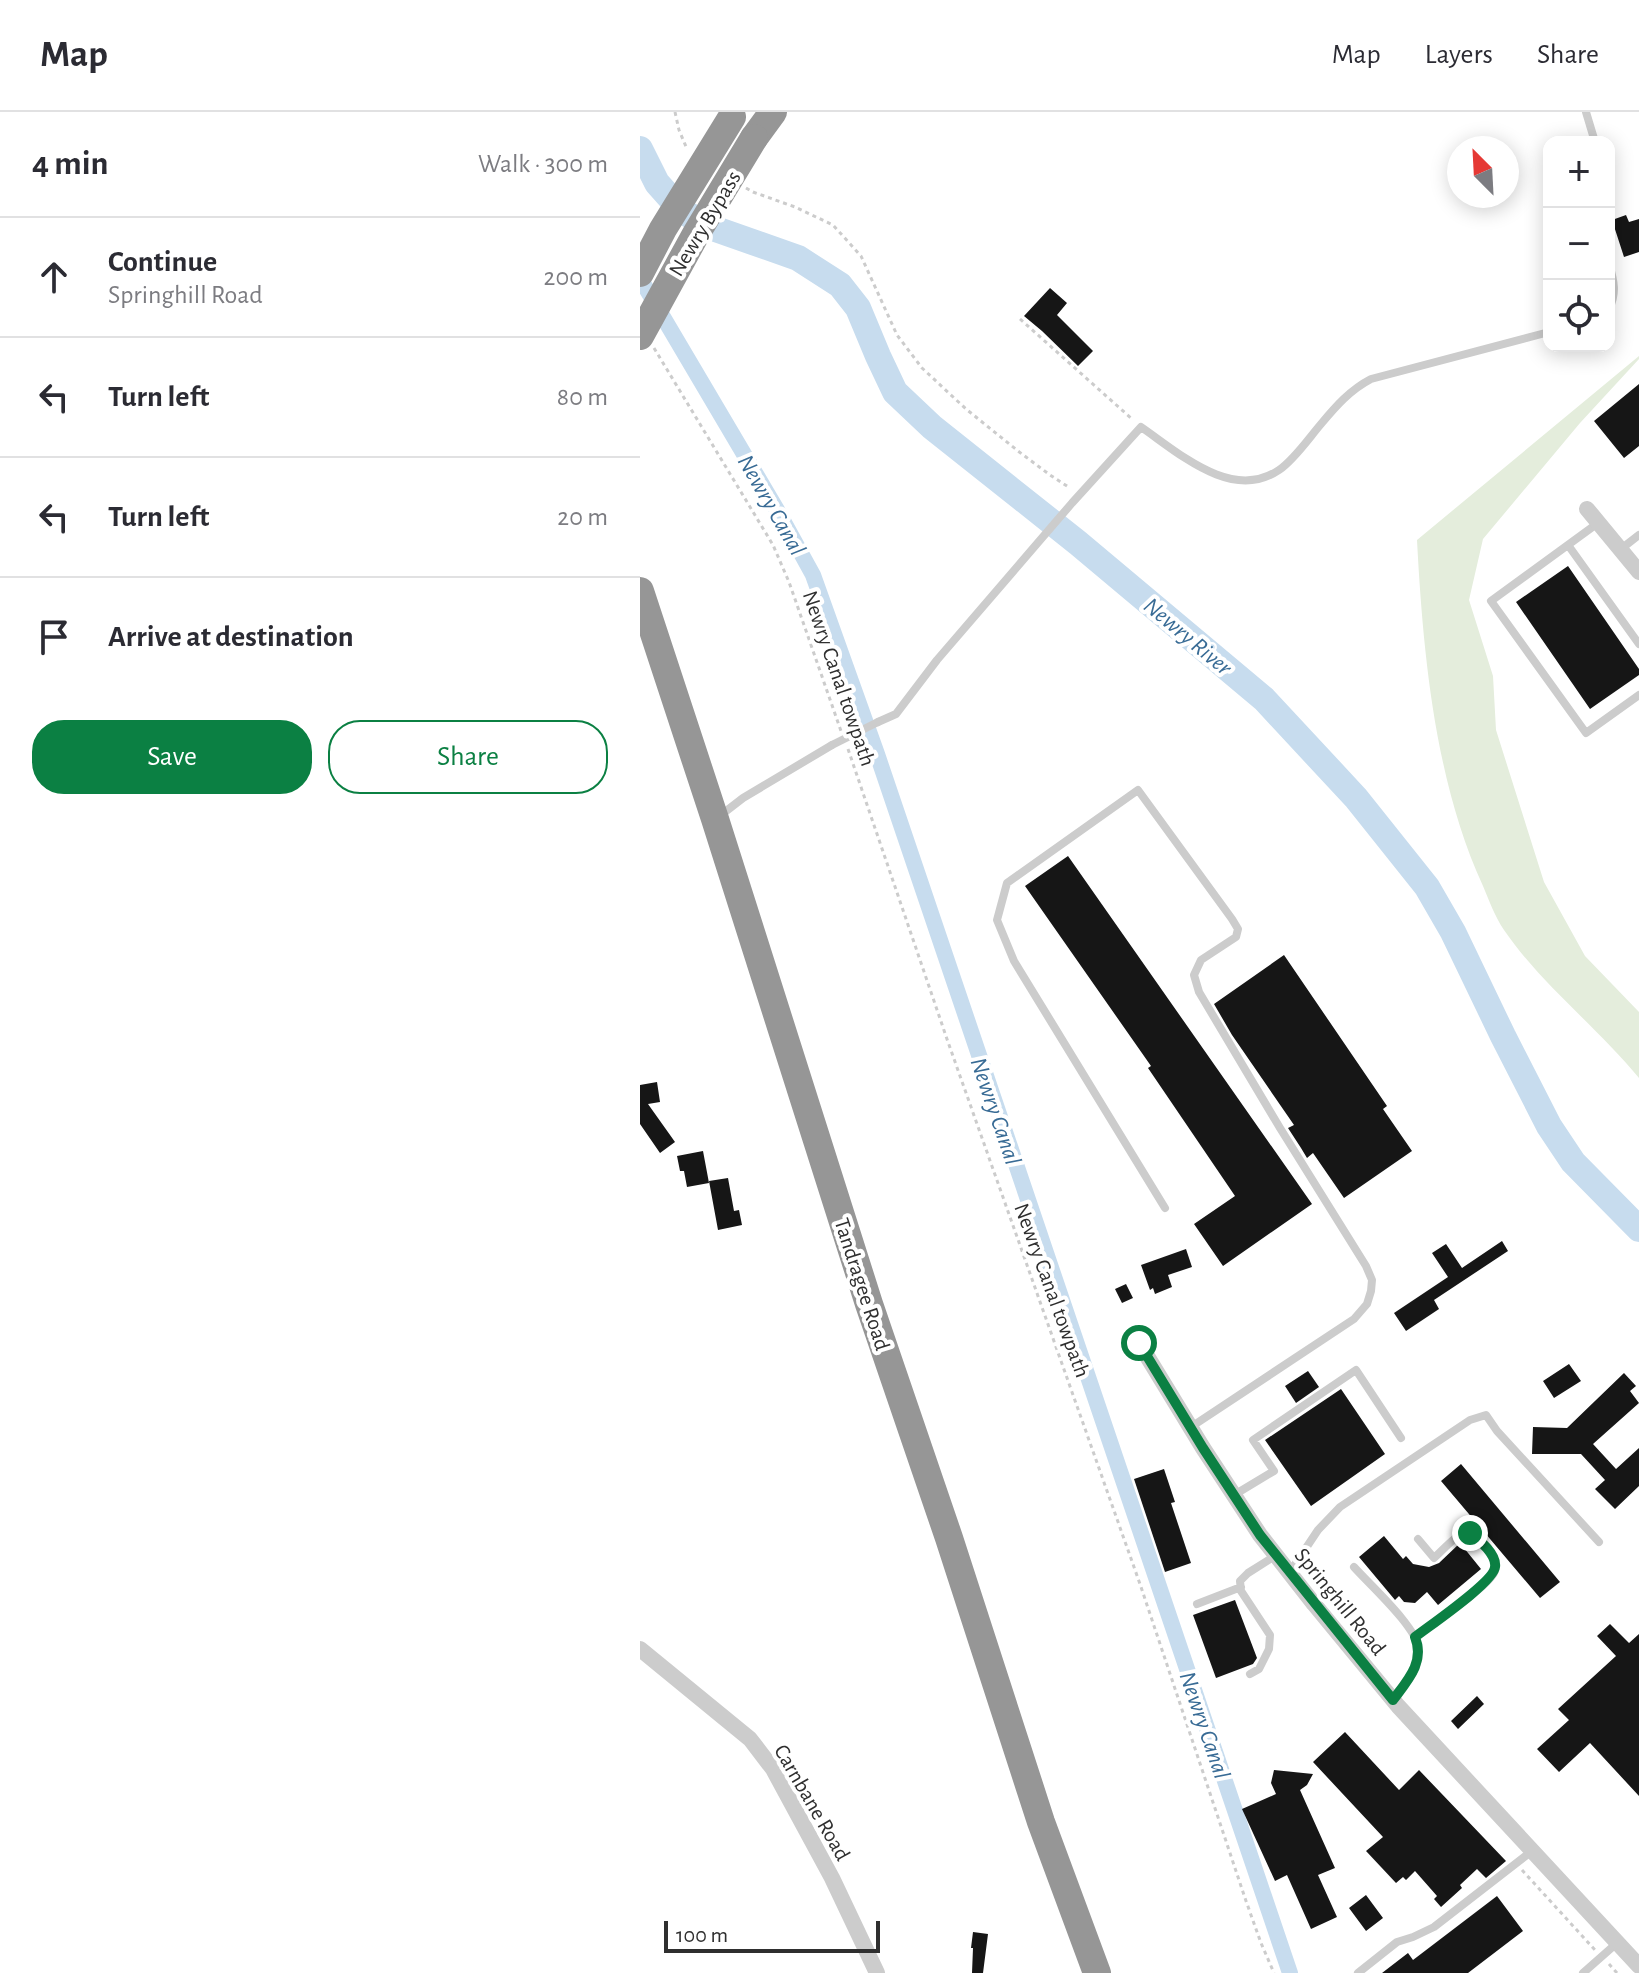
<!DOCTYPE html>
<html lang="en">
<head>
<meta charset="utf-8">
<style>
  body { margin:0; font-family:"Alegreya Sans",sans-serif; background:#f2f2f3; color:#2b2b33 }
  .controls { position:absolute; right:24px; top:24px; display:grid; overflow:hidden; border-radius:16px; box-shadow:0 4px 20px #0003 }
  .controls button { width:72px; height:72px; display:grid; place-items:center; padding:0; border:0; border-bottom:2px solid #e1e1e2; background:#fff; color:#2b2b33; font:40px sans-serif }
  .compass { position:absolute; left:807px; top:24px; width:72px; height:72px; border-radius:50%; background:#fff; box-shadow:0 4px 20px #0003; rotate:336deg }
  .scale { position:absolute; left:24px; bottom:20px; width:216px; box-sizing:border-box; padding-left:8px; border:4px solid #2f2f2f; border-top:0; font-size:22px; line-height:28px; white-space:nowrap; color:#2f2f2f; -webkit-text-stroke:6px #fff; paint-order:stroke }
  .stop { position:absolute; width:24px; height:24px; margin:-18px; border:6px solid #0b8043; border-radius:50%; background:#fff }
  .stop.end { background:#0b8043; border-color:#fff; box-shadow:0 2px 8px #0008 }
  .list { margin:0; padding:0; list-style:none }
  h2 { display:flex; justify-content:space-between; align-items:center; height:104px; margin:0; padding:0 32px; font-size:34px }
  h2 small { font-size:26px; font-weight:400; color:#7c7c81 }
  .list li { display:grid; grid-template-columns:52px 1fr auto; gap:24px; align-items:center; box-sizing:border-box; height:120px; padding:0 32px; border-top:2px solid #e1e1e2 }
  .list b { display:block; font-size:30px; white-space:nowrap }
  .list p { margin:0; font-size:26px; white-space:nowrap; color:#7c7c81 }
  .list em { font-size:26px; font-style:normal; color:#7c7c81 }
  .actions { display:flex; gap:16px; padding:24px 32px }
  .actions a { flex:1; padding:18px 0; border:2px solid #0b8043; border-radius:32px; text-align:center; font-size:28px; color:#0b8043 }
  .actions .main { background:#0b8043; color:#fff }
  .icon { flex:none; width:44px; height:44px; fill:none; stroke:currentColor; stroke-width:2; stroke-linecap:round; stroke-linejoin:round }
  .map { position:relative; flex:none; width:999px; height:1861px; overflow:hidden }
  header { display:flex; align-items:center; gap:48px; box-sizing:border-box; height:112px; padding:0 40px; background:#fff; border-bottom:2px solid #e1e1e2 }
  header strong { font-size:38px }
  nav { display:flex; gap:44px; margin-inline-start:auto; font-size:28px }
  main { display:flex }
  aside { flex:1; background:#fff }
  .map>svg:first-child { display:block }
  .green { fill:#e4eddc }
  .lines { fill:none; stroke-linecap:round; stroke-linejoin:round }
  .canal { stroke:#c7dcee; stroke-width:16 }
  .river { stroke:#c7dcee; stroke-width:26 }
  .building { fill:#161616 }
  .path { stroke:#ccc; stroke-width:3; stroke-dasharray:4 4; stroke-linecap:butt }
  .lane { stroke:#ccc; stroke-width:8 }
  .street { stroke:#ccc; stroke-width:16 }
  .highway { stroke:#969696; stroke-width:28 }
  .lane-bridge { stroke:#ccc; stroke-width:8 }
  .highway-bridge { stroke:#969696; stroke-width:28 }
  .route { stroke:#0b8043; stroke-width:10 }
  .labels { text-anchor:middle; stroke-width:8; stroke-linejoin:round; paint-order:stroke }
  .street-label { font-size:22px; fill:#2f2f2f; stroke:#fff }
  .water-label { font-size:24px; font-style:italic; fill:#386b95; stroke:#fff }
</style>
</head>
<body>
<header>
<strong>Map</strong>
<nav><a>Map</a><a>Layers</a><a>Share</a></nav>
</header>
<main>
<aside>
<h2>4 min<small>Walk · 300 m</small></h2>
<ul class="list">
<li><svg class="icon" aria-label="ahead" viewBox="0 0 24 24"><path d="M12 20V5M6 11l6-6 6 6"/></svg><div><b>Continue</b><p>Springhill Road</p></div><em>200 m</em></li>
<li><svg class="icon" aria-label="left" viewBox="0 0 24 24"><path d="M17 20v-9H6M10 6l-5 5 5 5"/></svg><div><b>Turn left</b></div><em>80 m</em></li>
<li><svg class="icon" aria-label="left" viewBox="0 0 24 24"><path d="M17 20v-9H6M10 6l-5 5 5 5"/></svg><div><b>Turn left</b></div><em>20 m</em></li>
<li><svg class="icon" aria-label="arrive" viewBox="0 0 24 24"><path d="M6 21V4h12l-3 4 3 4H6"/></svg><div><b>Arrive at destination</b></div></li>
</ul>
<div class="actions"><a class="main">Save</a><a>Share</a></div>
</aside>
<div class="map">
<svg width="999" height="1861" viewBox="0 0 999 1861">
  <rect width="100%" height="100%" fill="#fff"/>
  <!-- green -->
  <path class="green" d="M 999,244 L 999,247 L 940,311 L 843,427 L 829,488 L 853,564 L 856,618 L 904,770 L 945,844 L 999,900 L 999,966 C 957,915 901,872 864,818 C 855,805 849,788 843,774 C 795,670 783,541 777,428 Z"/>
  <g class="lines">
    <!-- canal -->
    <path class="canal" d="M 0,166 L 140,403 L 173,463 L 237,642 L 650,1861"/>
    <!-- river -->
    <path class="river" d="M 0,37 L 17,71 L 41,98 L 67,114 L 158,146 L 200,173 L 218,196 L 238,244 L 255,280 L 292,315 L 438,431 L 624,587 L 716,686 L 787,775 L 813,820 L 863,924 L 909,1014 L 933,1050 L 999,1117"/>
  </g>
  <!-- building -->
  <path class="building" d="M 986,103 L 989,110 L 999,107 L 999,140 L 984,145 L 972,108 Z
    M 410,176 L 427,191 L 417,203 L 453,239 L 438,254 L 402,219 L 384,204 Z
    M 999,272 L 999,334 L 984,346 L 954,309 Z
    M 928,454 L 999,557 L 999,563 L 950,597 L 876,490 Z
    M 428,744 L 672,1092 L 583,1154 L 554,1112 L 595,1084 L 508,956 L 511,954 L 385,774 Z
    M 644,843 L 747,994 L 743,997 L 772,1039 L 704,1086 L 673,1041 L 667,1046 L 661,1036 L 648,1016 L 654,1013 L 592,923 L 574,892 Z
    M 17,970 L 20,990 L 8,992 L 35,1030 L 20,1041 L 0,1012 L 0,973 Z
    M 63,1039 L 69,1071 L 47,1075 L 44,1059 L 40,1059 L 37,1044 Z
    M 88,1066 L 94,1099 L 99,1098 L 102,1113 L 78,1118 L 69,1069 Z
    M 862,1129 L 868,1139 L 794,1188 L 799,1197 L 766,1219 L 754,1201 L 808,1165 L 792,1141 L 806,1132 L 822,1156 Z
    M 546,1137 L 552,1155 L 528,1163 L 532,1175 L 515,1182 L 513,1176 L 510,1178 L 501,1153 Z
    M 486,1172 L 493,1186 L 482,1191 L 475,1177 Z
    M 929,1252 L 941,1269 L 914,1286 L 903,1269 Z
    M 668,1259 L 679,1275 L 656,1291 L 645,1274 Z
    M 984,1261 L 996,1274 L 990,1279 L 999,1291 L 953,1332 L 976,1357 L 999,1336 L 999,1374 L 975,1397 L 955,1377 L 965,1368 L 941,1342 L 892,1342 L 893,1315 L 927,1316 Z
    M 701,1277 L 745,1342 L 671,1394 L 625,1328 Z
    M 821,1352 L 920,1470 L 900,1486 L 801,1369 Z
    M 524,1357 L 535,1390 L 531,1391 L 551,1451 L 525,1460 L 494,1367 Z
    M 744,1424 L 763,1447 L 766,1444 L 773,1452 L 789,1455 L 799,1451 L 820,1431 L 841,1457 L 798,1493 L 787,1480 L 775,1491 L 764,1490 L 759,1484 L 755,1488 L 719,1445 Z
    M 595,1488 L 617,1546 L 613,1552 L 576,1566 L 553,1503 Z
    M 970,1512 L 989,1531 L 999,1522 L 999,1684 L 950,1631 L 919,1660 L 897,1637 L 929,1608 L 918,1597 L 976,1544 L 957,1524 Z
    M 837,1584 L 844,1592 L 818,1617 L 811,1609 Z
    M 705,1620 L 759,1678 L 779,1658 L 866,1749 L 846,1766 L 837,1757 L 820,1773 L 822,1776 L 801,1795 L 794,1787 L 797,1784 L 775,1759 L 766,1768 L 763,1765 L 756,1771 L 726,1739 L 743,1725 L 673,1650 Z
    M 634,1658 L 673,1662 L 667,1673 L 660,1678 L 695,1756 L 678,1763 L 697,1805 L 671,1817 L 647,1763 L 635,1769 L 602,1697 L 636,1682 L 631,1671 Z
    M 726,1783 L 743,1806 L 726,1819 L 709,1796 Z
    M 857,1784 L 883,1819 L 828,1861 L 742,1861 L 768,1841 L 773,1848 Z
    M 333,1820 L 348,1822 L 343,1861 L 332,1861 L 333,1836 L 331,1836 Z"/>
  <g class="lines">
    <!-- path -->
    <path class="path" d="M 35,0 L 39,18 L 47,37
      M 106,76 L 113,80 L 155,95 L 193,113 L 221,144 L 257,223 L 282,256 L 326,297 L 378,339 L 410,363 L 430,376
      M 380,207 L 492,307
      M 14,236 L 133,433 L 149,470 L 201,619
      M 208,637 L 308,930 L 500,1472 L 606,1789 L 621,1831 L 634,1861
      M 882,1758 L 955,1838
      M 969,1852 L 977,1861"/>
    <!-- lane -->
    <path class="lane" d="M 946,0 L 955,30
      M 969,152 C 974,169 977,181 969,197
      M 958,411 L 851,489 L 946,621 L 999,583
      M 928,433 L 999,532
      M 981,437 L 999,423
      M 238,610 L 256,602 L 297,548 L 432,391 L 501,315 C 539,341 592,390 639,358 C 654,348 669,326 681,312 C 696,294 710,278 731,267 L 909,220
      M 81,703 L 103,686 L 192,633
      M 525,1096 L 374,849 L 357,808 L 367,771 L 498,678 L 592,807 L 598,817 L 596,825 L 561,848 L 554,863 L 559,880 L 640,1016 L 726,1154 L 732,1168 L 731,1179 L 727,1192 L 714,1207 L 551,1315
      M 594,1383 L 634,1359 L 613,1328 L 716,1258 L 761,1326
      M 714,1455 C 730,1473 778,1516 779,1538 C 780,1557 764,1574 753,1587
      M 650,1460 L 678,1418 L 700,1395 L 830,1308 L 846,1303 L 857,1319 L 959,1430
      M 557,1492 L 601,1475
      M 775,1525 C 792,1512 845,1477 854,1461 C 861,1448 835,1417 823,1421 C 815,1424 801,1440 794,1446 L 778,1427
      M 610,1562 L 619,1557 L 629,1537 L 630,1523 L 601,1479 L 600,1469 L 608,1461 L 635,1444
      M 718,1861 L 757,1830 L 773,1825 L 794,1815 L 892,1739
      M 943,1861 L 977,1831"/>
    <!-- street -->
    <path class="street" d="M 947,397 L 999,460
      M 499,1231 L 563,1336 L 620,1423 L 674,1492 L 758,1594 L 999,1854
      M 0,1537 L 110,1627 L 133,1657 L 192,1766 L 237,1861"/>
    <!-- highway -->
    <path class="highway" d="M 114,26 L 133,0
      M 0,479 L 75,707 L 229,1192 L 309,1426 L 401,1710 L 457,1861"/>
    <!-- lane-bridge -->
    <path class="lane-bridge" d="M 192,633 L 238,610"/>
    <!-- highway-bridge -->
    <path class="highway-bridge" d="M 0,161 L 23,117 L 92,5
      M 0,224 L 56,122 L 114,26"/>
  </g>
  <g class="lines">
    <!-- route -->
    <path class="route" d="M 499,1231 L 563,1336 L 620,1423 L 753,1588 C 768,1568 785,1550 775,1525 C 789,1514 854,1470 855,1455 C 857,1443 840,1428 830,1421"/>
  </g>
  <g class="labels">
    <!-- street labels -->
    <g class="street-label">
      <text transform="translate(64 111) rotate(-59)" y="8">Newry Bypass</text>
      <text transform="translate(200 566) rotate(71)" y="8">Newry Canal towpath</text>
      <text transform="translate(223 1172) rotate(72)" y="8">Tandragee Road</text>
      <text transform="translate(413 1178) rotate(70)" y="8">Newry Canal towpath</text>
      <text transform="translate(701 1489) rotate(51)" y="8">Springhill Road</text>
      <text transform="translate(173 1690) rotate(60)" y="8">Carnbane Road</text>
    </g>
    <!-- water labels -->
    <g class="water-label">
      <text transform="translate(132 393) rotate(60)" y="8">Newry Canal</text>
      <text transform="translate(548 524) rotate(40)" y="8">Newry River</text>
      <text transform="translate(356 999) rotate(71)" y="8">Newry Canal</text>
      <text transform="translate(565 1613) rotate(71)" y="8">Newry Canal</text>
    </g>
  </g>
</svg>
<div class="controls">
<button>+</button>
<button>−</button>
<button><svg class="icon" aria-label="locate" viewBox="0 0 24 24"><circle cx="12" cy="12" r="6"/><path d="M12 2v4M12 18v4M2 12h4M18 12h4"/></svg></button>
</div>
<svg class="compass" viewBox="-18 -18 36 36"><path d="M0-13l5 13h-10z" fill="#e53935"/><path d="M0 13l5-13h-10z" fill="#7c7c81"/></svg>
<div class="scale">100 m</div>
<div class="stop" style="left:499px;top:1231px"></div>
<div class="stop end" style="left:830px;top:1421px"></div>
</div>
</main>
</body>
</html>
